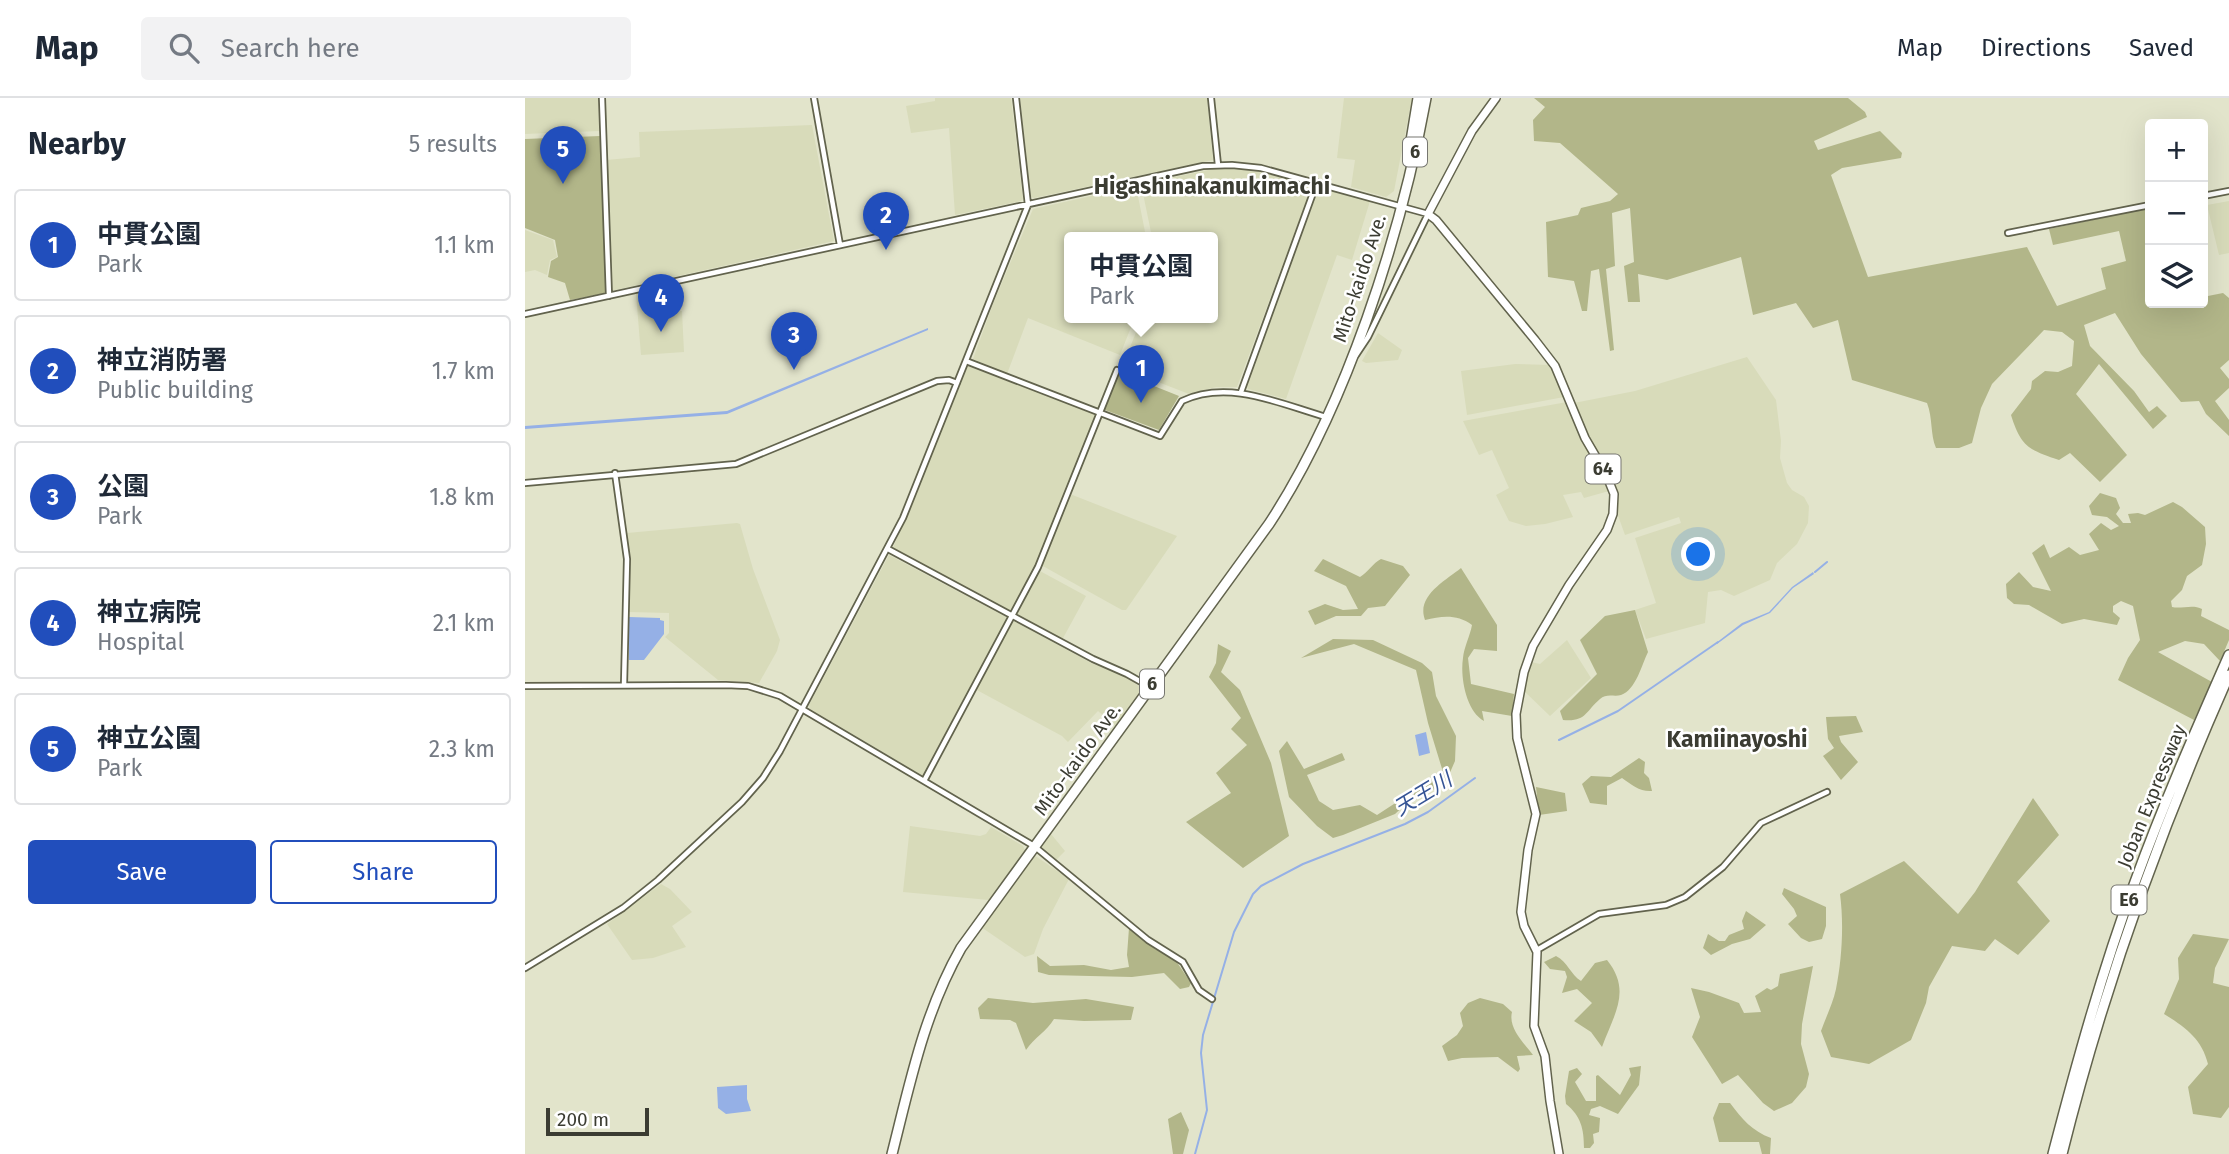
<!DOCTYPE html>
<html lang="en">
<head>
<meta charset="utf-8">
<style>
  body { margin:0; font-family:"Fira Sans","Noto Sans JP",sans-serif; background:#f2f2f3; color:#1f2937 }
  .controls { position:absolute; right:21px; top:21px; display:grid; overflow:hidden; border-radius:7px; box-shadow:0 7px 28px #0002 }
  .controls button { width:63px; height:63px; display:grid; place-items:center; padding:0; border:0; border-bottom:2px solid #e0e1e3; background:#fff; color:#1f2937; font:35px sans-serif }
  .scale { position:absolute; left:21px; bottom:18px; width:103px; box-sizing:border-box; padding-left:7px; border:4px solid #3b3c32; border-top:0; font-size:19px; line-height:24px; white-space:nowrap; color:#3b3c32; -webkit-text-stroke:5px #fff; paint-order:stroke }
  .you { position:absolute; left:1174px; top:457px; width:24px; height:24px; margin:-18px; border:5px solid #fff; border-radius:50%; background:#1a73e8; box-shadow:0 0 0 10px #1a73e833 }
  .badge { display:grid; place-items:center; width:46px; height:46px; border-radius:50%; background:#214ebc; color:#fff; font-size:23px; font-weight:700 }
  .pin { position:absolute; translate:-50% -58px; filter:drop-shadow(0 2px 4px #0008) }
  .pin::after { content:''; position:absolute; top:37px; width:24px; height:21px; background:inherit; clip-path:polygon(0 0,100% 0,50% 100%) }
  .popup { position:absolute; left:539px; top:134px; width:154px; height:91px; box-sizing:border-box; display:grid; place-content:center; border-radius:7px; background:#fff; filter:drop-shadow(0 2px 5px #0005); font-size:23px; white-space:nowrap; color:#747a83 }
  .popup b { font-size:26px; color:#1f2937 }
  .popup::after { content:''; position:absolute; left:50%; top:100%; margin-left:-14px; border:14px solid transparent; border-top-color:#fff }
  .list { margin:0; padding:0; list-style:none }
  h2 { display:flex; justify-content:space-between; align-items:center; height:91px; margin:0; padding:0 28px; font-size:30px }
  h2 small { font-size:23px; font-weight:400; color:#747a83 }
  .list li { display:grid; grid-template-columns:46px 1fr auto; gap:21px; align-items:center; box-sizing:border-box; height:112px; margin:0 14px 14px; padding:0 14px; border:2px solid #e0e1e3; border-radius:7px }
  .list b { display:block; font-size:26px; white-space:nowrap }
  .list p { margin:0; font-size:23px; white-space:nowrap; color:#747a83 }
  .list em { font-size:23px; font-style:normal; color:#747a83 }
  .actions { display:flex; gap:14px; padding:21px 28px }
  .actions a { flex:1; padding:16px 0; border:2px solid #214ebc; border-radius:7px; text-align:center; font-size:24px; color:#214ebc }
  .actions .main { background:#214ebc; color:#fff }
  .icon { flex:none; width:38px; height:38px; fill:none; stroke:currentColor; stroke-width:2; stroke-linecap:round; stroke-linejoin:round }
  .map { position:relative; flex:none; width:1704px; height:1056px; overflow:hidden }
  header { display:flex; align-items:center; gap:42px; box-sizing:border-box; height:98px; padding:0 35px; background:#fff; border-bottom:2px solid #e0e1e3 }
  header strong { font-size:33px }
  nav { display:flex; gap:38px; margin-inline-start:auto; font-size:24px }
  .search { width:490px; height:63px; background:#f2f2f3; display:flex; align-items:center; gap:18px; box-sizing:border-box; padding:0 24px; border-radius:7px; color:#747a83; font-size:26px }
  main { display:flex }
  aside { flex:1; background:#fff }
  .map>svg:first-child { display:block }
  .built { fill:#d8dbba }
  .green { fill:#b2b689 }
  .water { fill:#95b0e6 }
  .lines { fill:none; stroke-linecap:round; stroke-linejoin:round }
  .stream { stroke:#95b0e6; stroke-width:2 }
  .minor-casing { stroke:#62634d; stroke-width:8 }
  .major-casing { stroke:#62634d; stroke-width:10 }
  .highway-casing { stroke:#62634d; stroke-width:12 }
  .minor { stroke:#fff; stroke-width:4.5 }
  .major { stroke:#fff; stroke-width:7 }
  .highway { stroke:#fff; stroke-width:9 }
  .labels { text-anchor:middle; stroke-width:5; stroke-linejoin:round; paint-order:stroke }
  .shield { fill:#fff; stroke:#767670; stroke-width:2 }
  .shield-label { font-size:18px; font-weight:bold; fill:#3b3c32 }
  .street-label { font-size:19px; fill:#3b3c32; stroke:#fff }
  .water-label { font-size:21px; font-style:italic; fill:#355495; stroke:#fff }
  .quarter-label { font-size:23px; font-weight:bold; fill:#3b3c32; stroke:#fff }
</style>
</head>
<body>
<header>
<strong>Map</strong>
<div class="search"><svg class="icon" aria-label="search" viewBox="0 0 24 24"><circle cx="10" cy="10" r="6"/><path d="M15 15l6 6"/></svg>Search here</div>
<nav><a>Map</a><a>Directions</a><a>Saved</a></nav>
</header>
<main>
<aside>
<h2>Nearby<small>5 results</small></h2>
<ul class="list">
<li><span class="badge">1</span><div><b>中貫公園</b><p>Park</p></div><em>1.1 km</em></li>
<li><span class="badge">2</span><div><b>神立消防署</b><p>Public building</p></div><em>1.7 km</em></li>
<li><span class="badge">3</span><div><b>公園</b><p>Park</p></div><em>1.8 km</em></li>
<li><span class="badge">4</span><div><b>神立病院</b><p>Hospital</p></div><em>2.1 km</em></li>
<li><span class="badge">5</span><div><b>神立公園</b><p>Park</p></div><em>2.3 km</em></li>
</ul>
<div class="actions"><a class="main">Save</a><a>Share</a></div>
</aside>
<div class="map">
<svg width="1704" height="1056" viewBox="0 0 1704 1056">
  <rect width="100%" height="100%" fill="#e2e4cb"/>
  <!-- built -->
  <path class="built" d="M 0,0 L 73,0 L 74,33 L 0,36 Z
    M 410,0 L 486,0 L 498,101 L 496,103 L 430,117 L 424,30 L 386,35 L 381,8 L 410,3 Z
    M 495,0 L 682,0 L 688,62 L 509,100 L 506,99 Z
    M 819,0 L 887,0 L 869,93 L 861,99 L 826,89 L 830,62 L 812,60 Z
    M 287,27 L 309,143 L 86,193 L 81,62 L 115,59 L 114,34 Z
    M 693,70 L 731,73 L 786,87 L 786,91 L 712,289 L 691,289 L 664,296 L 597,270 L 617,219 L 688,219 L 688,139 L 627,139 L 616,86 Z
    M 611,88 L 621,139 L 544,139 L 544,219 L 610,219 L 595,257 L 503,220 L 482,276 L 448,261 L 468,206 L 508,111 Z
    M 794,90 L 845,103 L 827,162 L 812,157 L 761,301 L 723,291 L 721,287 Z
    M 1704,103 L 1704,155 L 1694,157 L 1682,107 Z
    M 0,132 L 28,142 L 32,159 L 25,162 L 22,177 L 10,172 L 0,174 Z
    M 139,189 L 141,214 L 157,213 L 159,254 L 116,257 L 111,196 Z
    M 853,235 L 877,252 L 873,262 L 841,265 L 837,263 Z
    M 1222,259 L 1251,302 L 1256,343 L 1255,360 L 1262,385 L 1267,392 L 1279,399 L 1284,408 L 1283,425 L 1272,446 L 1252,465 L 1245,482 L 1209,498 L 1196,492 L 1183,494 L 1180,525 L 1121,541 L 1110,512 L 1131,505 L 1110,440 L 1156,425 L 1154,419 L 1100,437 L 1091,412 L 1092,397 L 1067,351 L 1049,305 L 1110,293 Z
    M 990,266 L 1026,267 L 1039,299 L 942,317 L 936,273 Z
    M 443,268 L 569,316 L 571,321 L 513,465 L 486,515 L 367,452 Z
    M 1042,304 L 1069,364 L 1081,381 L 1084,393 L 1059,400 L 1056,394 L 1038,397 L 1048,419 L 1020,426 L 1001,428 L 984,423 L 971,397 L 984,390 L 967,352 L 954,357 L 938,323 Z
    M 545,396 L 652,438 L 601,512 L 597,512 L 516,467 Z
    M 212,425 L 215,426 L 228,471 L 255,542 L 252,553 L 234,585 L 193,582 L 140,539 L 144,535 L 144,515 L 104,514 L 105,468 L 102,435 Z
    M 364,457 L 481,519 L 483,523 L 398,678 L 285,611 L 284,607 Z
    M 515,473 L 561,498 L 537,542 L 490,517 Z
    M 487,522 L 568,566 L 599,577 L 616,590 L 617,592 L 591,629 L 573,613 L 543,644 L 537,638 L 450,591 Z
    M 1042,542 L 1066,580 L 1025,618 L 998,592 L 1006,564 L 1015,566 Z
    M 385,728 L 455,738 L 461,736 L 466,729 L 498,748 L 500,752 L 464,802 L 378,794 Z
    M 526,736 L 540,753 L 530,763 L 516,748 Z
    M 509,757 L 544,781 L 518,831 L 509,856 L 500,859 L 456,829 Z
    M 136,786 L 145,791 L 167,814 L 147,828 L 161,849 L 128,860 L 107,862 L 82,826 Z"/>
  <!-- green -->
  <path class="green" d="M 1009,0 L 1323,0 L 1340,14 L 1342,19 L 1289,43 L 1293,52 L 1355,33 L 1377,55 L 1376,60 L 1317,70 L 1306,77 L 1343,179 L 1502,149 L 1532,208 L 1581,191 L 1576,170 L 1601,163 L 1594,133 L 1528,147 L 1524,131 L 1625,110 L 1625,205 L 1678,205 L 1678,199 L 1698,195 L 1704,200 L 1704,262 L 1695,270 L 1704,281 L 1704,290 L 1690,303 L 1704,322 L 1704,338 L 1681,316 L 1674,303 L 1656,304 L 1616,256 L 1590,215 L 1559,227 L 1565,248 L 1609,293 L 1624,314 L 1632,308 L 1642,318 L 1628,331 L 1574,266 L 1551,296 L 1602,357 L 1575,384 L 1545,355 L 1534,362 C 1504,352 1496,349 1486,317 L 1506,291 L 1507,283 L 1520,273 L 1533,274 L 1547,268 L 1549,243 L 1537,234 L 1519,232 L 1467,286 L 1456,310 L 1447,345 L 1434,350 L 1411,350 C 1405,336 1408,320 1402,305 L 1327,282 L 1313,222 L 1288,230 L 1271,205 L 1228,217 L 1216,159 L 1142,182 L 1113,176 L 1115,204 L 1103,204 L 1099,168 L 1109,164 L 1105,110 L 1087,115 L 1090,168 L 1081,171 L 1089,252 L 1085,253 L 1074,171 L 1066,173 L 1062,213 L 1057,213 L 1049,183 L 1023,179 L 1021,124 L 1053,117 L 1056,110 L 1085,103 L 1093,96 L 1035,45 L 1009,43 L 1008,22 L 1020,9 Z
    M 75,38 L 81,195 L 45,202 L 40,185 L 23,179 L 26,163 L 33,159 L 30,142 L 0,130 L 0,41 Z
    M 594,274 L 654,298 L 634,332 L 580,312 L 576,315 Z
    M 1575,395 L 1591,400 L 1595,410 L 1591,416 L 1598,425 L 1606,425 L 1603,416 L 1613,415 L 1620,417 L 1648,404 L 1657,409 L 1680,429 L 1681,446 L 1677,467 L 1662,478 L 1657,492 L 1646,503 L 1647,509 C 1657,511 1668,506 1677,511 L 1676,518 L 1704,532 L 1704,542 L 1695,563 L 1679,546 L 1660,543 L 1633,554 L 1687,584 L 1669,622 L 1593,582 L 1603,560 L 1615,542 L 1608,508 L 1596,503 L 1588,508 L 1588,514 L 1595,520 L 1592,527 L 1559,521 L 1537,526 L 1504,507 L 1489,506 L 1482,500 L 1481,486 L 1494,474 L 1508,489 L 1526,493 L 1507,455 L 1519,446 L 1525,460 L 1544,449 L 1555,457 L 1574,452 L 1564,436 L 1576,425 L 1586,432 L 1594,428 L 1582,419 L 1567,417 L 1564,408 Z
    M 798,461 L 835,479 C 843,474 848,465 856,461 L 878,468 L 885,477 L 860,508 L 843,510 L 836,518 L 811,518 L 790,527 L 783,513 L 800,506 L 818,512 L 833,511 L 821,488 L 789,473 Z
    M 936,470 L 972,527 L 972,553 L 949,551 L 943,560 L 946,586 L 989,596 L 987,618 L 957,613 L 959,623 C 941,613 935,579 938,560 C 939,549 945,538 947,527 C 932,516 917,518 900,522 C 891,498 920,483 936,470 Z
    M 1110,512 L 1123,554 C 1117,566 1111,592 1096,597 C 1089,599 1081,595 1075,601 C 1060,614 1061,624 1038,622 L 1035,613 L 1072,576 L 1055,542 L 1080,518 Z
    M 808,541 L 848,542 L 897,565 L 907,574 L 911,598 L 931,638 L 930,663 L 920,686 L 882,705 L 870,716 L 818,737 L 808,740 L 792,728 L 764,699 L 754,653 L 762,643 L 779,671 L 817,655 L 820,662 L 782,677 L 794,703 L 808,712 L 835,707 L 852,717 L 918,674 L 903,625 L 891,572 L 829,546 L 776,560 Z
    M 693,546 L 706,553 L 696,574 L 715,592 L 746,665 L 764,738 L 718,770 L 661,724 L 706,695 L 691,675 L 722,647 L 706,631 L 716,620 L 684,579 L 691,565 Z
    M 1331,618 L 1338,634 L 1314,638 L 1316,644 L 1333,664 L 1316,682 L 1298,658 L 1309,650 L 1303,641 L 1301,619 Z
    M 1114,660 L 1120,664 L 1119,675 L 1124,680 L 1127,693 C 1115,694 1107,687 1097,680 L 1082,688 L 1082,707 L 1065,705 L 1057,686 L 1066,678 L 1086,679 Z
    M 1011,689 L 1040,695 L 1042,713 L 1014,717 Z
    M 1508,700 L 1534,737 L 1492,784 L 1525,823 L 1493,857 L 1470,841 L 1460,853 L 1427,848 L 1404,889 L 1401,905 L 1386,942 L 1344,966 L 1306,959 L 1296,933 C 1301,919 1308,905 1311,891 C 1317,861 1319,826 1315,796 L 1379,763 L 1433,816 L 1450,794 Z
    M 1259,790 L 1301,809 L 1301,828 L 1297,841 L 1284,844 L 1276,840 L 1263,826 L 1272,818 L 1269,811 L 1257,796 Z
    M 1221,813 L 1241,827 L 1225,841 L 1207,846 L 1186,857 L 1178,850 L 1183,836 L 1194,843 L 1200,843 L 1204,837 L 1219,831 L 1217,823 Z
    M 604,830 L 630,851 L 649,860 L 666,885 L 664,889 L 655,891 L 639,875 L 607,879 L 524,877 L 513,874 L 512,858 L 525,868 L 559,867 L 586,872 L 604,869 L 602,857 Z
    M 1668,836 L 1704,841 L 1690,870 L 1688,885 L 1704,889 L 1704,1009 L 1696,1020 L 1668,1016 L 1663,989 L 1683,966 C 1677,941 1660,929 1639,916 L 1654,881 L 1653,860 Z
    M 1031,858 C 1043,864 1045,876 1056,883 L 1070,865 L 1082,862 C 1107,893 1089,916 1077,949 L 1066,934 L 1049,923 L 1067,905 L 1052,891 L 1037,895 L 1042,879 L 1040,873 L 1025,871 L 1019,864 Z
    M 1288,868 L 1277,926 L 1276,946 L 1284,976 L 1281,989 L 1267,1005 L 1249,1013 L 1238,1005 L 1213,977 L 1197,986 L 1167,939 L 1175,919 L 1166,890 L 1184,894 L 1214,905 L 1219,915 L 1236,914 L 1230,898 L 1242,890 L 1246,892 L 1253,888 L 1255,876 Z
    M 463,900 L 508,905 L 561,901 L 609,909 L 606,922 L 559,923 L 529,921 C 522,933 509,940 501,952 L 491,925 L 485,922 L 455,921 L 453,910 Z
    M 955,900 L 978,906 L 987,914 C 983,930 999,945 1008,957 L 992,958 L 995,971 L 993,974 L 973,959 L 937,960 L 923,963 L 917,948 L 932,937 L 938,928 L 935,915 L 943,905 Z
    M 1116,968 L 1114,987 L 1093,1016 L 1075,1008 L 1066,1011 L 1064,1017 L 1075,1020 L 1074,1034 L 1068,1036 L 1069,1045 L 1065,1050 L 1059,1050 C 1059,1031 1056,1018 1041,1006 L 1040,998 L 1044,973 L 1052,970 L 1057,976 L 1050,984 L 1061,1003 L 1071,1003 L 1071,978 L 1073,977 L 1095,997 L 1106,977 L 1104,970 Z
    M 1194,1005 L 1205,1005 C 1217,1021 1227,1033 1246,1040 L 1245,1056 L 1237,1056 L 1234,1044 L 1194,1044 L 1188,1020 Z
    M 656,1014 L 664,1032 L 658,1056 L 648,1056 L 643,1021 Z"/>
  <!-- water -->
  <path class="water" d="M 403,230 L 403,232 L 202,316 L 0,331 L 0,328 L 202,313 Z
    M 1288,474 L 1289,476 L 1268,490 L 1245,515 L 1218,527 L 1192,546 L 1191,545 L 1217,525 L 1244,514 L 1267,489 Z
    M 104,519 L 135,520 L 135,522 L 139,523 L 139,536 L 119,562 L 104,562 Z
    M 901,634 L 905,655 L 894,658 L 890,637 Z
    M 222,987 L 222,1001 L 226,1013 L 201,1016 L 193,1010 L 192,989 Z"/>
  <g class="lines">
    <!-- stream -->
    <path class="stream" d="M 1290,474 L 1302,464
      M 1034,642 L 1093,613 L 1193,544
      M 670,1056 L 682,1012 L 676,955 L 678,937 L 709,834 L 728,796 L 736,788 L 778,766 L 880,726 L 903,714 L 950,680"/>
    <defs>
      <path id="minor" d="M 77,0 L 84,198
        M 289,0 L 315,147
        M 686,0 L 693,67
        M 1678,98 L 1704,93
        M 1483,135 L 1625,107
        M 0,216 L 678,68 L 707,67 L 736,70 L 903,116 L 843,239 L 831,257
        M 441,263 L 635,338 L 657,303 C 704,281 755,306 801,319
        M 716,294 L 792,84
        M 90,375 L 102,461 L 99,587
        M 0,385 L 211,366 L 412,283 L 424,282 L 432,285
        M 363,451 L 568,561 L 602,576 L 625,589
        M 0,588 L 201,587 L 223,588 L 255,598 L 509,748 L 623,842 L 658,864 L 674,892 L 687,901
        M 399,683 L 513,469 L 592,272
        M 1012,852 L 1074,816 L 1141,807 L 1160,799 L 1198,769 L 1236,725 L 1302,694
        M 0,870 L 98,810 L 133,782 L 217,704 L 238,680 L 255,653 L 378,420 L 503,107 L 491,0"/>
      <path id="major" d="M 971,0 L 947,33 L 903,116 L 911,122 L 1010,242 L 1030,268 L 1060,340 L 1081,376 L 1089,396 L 1088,416 L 1082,432 L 1044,487 L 1008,548 L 999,574 L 991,616 L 992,640 L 1011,716 L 1003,752 L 996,814 L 999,828 L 1012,854 L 1009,928 L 1020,958 L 1025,1003 L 1034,1056"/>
      <path id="highway" d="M 883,61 L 893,0
        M 367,1056 C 385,985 399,915 436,850 L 744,426 C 821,309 876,137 901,0
        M 1528,1056 C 1552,964 1577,873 1610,784 C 1638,707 1671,632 1704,557
        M 1537,1056 C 1578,891 1635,732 1704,577"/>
    </defs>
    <!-- minor casing -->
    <use href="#minor" class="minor-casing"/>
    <!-- major casing -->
    <use href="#major" class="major-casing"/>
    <!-- highway casing -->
    <use href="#highway" class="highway-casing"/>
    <!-- minor -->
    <use href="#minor" class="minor"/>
    <!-- major -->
    <use href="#major" class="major"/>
    <!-- highway -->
    <use href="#highway" class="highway"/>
  </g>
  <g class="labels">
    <!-- shield labels -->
    <g class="shield">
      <rect x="878" y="39.5" width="24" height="29" rx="5"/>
      <rect x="1060.5" y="356.5" width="35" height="29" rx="5"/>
      <rect x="615" y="571.5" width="24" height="29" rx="5"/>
      <rect x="1586.5" y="787.5" width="35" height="29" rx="5"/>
    </g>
    <g class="shield-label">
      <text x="890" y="60">6</text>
      <text x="1078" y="377">64</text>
      <text x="627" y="592">6</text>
      <text x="1604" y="808">E6</text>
    </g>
    <!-- street labels -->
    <g class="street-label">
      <text transform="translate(834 180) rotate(-72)" y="7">Mito-kaido Ave.</text>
      <text transform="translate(552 661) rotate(-54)" y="7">Mito-kaido Ave.</text>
      <text transform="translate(1626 698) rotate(-68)" y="7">Joban Expressway</text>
    </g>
    <!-- water labels -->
    <g class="water-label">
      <text transform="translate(898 696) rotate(-31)" y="7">天王川</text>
    </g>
    <!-- quarter labels -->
    <g class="quarter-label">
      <text x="687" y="96">Higashinakanukimachi</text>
      <text x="1212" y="649">Kamiinayoshi</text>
    </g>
  </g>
</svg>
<div class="controls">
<button>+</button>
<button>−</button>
<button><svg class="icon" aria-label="layers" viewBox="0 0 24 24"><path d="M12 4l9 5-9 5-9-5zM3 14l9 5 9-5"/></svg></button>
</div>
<div class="scale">200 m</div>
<div class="you"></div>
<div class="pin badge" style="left:616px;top:305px">1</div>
<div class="popup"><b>中貫公園</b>Park</div>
<div class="pin badge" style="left:361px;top:152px">2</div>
<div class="pin badge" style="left:269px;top:272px">3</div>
<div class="pin badge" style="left:136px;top:234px">4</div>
<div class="pin badge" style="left:38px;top:86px">5</div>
</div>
</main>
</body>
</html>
